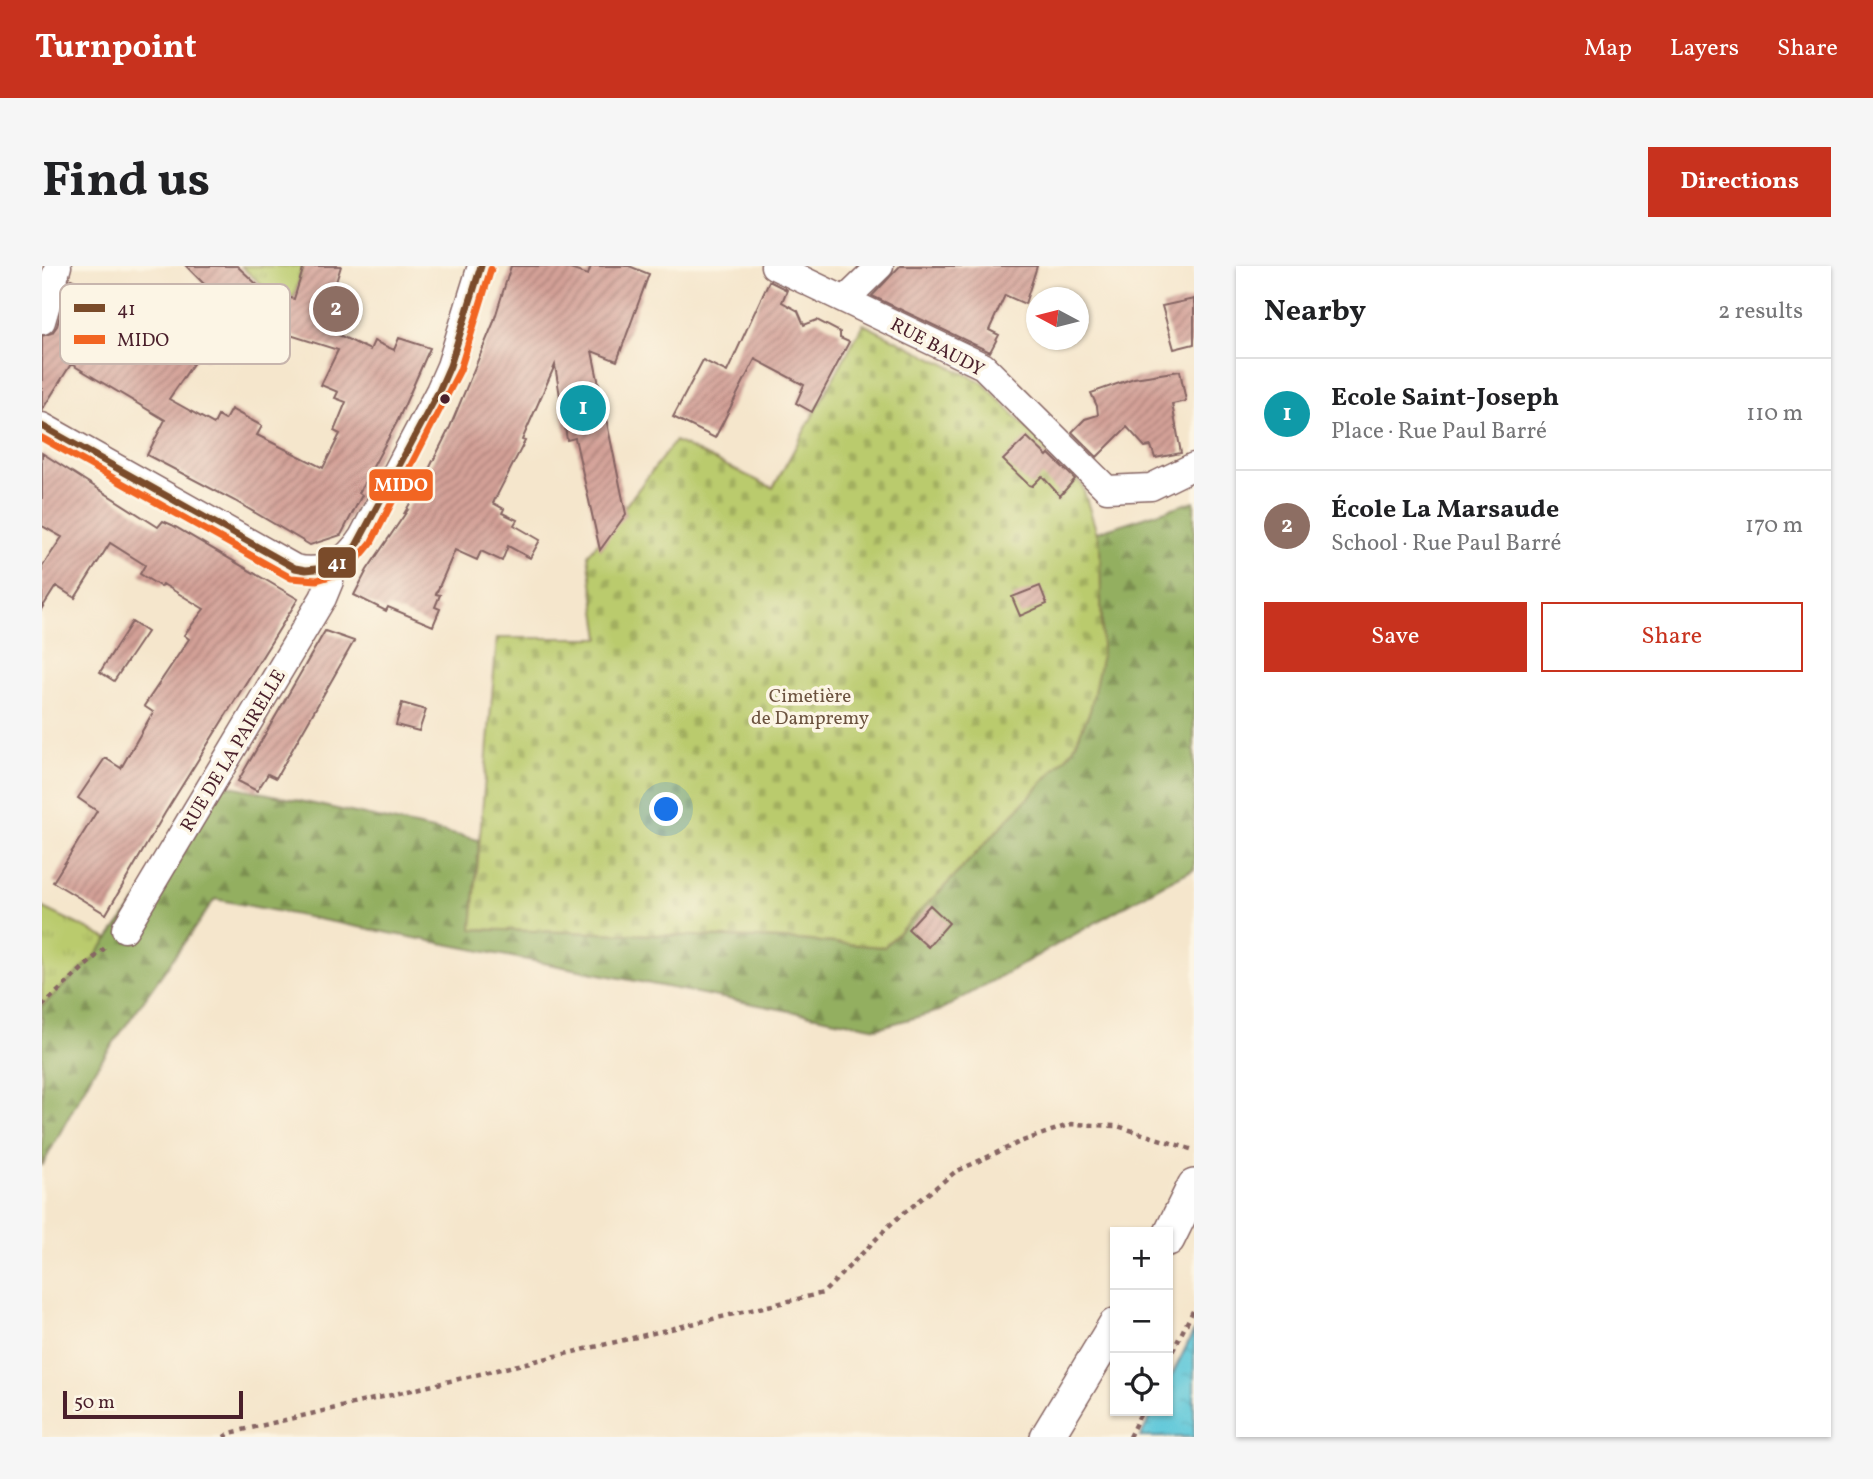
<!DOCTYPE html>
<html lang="en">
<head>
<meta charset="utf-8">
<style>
  body { margin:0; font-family:Vollkorn,serif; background:#f6f6f6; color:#202124 }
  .controls { position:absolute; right:21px; bottom:21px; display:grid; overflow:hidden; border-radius:0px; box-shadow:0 2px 5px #0004 }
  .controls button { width:63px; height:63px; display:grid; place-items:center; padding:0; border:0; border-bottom:2px solid #e0e0e0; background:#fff; color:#202124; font:35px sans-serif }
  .compass { position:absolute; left:984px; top:21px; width:63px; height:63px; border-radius:50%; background:#fff; box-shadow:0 2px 5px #0004; rotate:277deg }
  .scale { position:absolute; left:21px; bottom:18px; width:180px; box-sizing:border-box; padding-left:7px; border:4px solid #4a1f2b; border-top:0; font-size:19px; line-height:24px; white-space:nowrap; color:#4a1f2b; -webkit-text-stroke:5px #fcf5e5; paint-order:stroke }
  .you { position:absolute; left:625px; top:544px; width:24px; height:24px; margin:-18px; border:5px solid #fff; border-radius:50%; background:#1a73e8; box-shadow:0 0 0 10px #1a73e833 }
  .badge { display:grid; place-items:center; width:46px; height:46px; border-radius:50%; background:#c8321e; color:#fff; font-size:23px; font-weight:700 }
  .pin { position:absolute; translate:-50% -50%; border:4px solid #fff; box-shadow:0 2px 7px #0006 }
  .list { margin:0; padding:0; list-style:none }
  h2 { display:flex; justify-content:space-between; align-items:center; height:91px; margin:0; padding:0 28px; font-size:30px }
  h2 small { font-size:23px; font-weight:400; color:#757577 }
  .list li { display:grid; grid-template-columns:46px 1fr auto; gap:21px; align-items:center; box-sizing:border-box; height:112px; padding:0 28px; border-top:2px solid #e0e0e0 }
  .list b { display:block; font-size:26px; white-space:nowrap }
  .list p { margin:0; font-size:23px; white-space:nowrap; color:#757577 }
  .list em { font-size:23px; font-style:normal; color:#757577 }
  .actions { display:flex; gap:14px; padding:21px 28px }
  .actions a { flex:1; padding:16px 0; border:2px solid #c8321e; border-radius:0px; text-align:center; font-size:24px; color:#c8321e }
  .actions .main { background:#c8321e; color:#fff }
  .icon { flex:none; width:38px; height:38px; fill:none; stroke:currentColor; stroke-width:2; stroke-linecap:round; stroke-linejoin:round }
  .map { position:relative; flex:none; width:1152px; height:1171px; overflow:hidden; border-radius:0px }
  header { display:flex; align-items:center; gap:42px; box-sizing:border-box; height:98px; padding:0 35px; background:#c8321e; color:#fff }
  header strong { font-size:33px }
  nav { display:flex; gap:38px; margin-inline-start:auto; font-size:24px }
  .intro { display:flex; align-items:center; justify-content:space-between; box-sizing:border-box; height:168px; padding:0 42px }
  h1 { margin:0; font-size:49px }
  .button { padding:18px 32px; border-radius:0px; background:#c8321e; color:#fff; font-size:24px; font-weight:700 }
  main { display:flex; gap:42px; padding:0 42px }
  aside { flex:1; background:#fff; border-radius:0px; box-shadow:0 2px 5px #0004 }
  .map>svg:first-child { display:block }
  .grass { fill:url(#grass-tufts); stroke:#82754c; stroke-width:2 }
  .forest { fill:url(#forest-firs); stroke:#6e6746; stroke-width:2 }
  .cemetery { fill:url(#cemetery-stones); stroke:#82754c; stroke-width:2 }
  .water { fill:url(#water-ripples); stroke:#547382; stroke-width:2 }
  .building { fill:url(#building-hatch); fill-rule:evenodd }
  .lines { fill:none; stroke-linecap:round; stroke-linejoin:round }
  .minor-casing { stroke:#866563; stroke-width:29 }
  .major-casing { stroke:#866563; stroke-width:36 }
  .path { stroke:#866563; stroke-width:4.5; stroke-dasharray:5 5; stroke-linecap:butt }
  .minor { stroke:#fff; stroke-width:26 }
  .major { stroke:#fff; stroke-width:33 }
  .bus-1-casing { stroke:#fcf5e5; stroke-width:12 }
  .bus-2-casing { stroke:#fcf5e5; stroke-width:12 }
  .bus-1 { stroke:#7a4b2a; stroke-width:7 }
  .bus-2 { stroke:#f26522; stroke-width:7 }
  .bus-dot { fill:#4a1f2b; stroke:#fcf5e5; stroke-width:2.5 }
  .labels { text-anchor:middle; stroke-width:7; stroke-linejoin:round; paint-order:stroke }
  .street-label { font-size:19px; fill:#4a1f2b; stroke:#fcf5e5 }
  .park-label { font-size:19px; fill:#6c533f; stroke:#fcf5e5 }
  .key { fill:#fcf5e5; stroke:#c7b5ad; stroke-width:2 }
  .key-label { font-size:19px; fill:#4a1f2b }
  .line-badge { stroke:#fcf5e5; stroke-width:2.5 }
  .badge-label { font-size:19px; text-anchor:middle; font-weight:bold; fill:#fff }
</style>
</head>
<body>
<header>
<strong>Turnpoint</strong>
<nav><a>Map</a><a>Layers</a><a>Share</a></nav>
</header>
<div class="intro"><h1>Find us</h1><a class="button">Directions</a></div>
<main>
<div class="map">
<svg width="1152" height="1171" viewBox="0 0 1152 1171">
  <defs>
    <pattern id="grass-tufts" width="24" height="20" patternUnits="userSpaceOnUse" patternTransform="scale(1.75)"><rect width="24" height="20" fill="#bacb6d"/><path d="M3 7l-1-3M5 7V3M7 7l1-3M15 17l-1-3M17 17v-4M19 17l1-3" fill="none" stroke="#a1ae5f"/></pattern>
    <pattern id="forest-firs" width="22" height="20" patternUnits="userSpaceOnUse" patternTransform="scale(1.75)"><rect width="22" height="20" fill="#93af60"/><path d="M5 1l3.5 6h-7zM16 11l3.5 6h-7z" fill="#7a8e4f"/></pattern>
    <pattern id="cemetery-stones" width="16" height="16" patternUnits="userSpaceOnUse" patternTransform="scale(1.75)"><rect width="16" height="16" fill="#bacb6d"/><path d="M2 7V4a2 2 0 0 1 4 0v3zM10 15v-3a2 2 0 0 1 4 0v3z" fill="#a1ae5f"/></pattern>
    <pattern id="water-ripples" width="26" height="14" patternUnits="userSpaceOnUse" patternTransform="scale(1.75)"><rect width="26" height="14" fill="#5dc7d9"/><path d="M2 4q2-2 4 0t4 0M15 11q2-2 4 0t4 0" fill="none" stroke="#52aaba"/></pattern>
    <pattern id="building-hatch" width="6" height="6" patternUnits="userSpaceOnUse" patternTransform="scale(1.75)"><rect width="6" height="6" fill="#d3a097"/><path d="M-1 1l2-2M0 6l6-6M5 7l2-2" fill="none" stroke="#ad827b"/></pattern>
  </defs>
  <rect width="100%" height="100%" fill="#fcf5e5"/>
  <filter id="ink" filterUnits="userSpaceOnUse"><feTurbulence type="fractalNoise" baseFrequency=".0143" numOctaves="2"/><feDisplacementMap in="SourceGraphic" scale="14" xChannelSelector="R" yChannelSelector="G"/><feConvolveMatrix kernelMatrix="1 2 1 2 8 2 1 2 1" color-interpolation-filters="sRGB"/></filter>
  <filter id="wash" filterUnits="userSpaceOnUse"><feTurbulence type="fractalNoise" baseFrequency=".00686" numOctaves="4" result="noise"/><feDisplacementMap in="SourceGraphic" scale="28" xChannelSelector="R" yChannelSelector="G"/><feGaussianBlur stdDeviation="1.57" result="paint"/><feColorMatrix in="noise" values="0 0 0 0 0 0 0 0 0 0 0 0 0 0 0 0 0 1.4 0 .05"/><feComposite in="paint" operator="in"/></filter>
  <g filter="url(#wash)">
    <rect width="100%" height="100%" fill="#f5e6cc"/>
    <!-- grass -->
    <path class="grass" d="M 199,0 L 261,0 L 252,31 L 223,22 Z
      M 0,641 L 70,675 L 0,740 Z"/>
    <!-- forest -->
    <path class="forest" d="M 1152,235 L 1152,603 L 1122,618 L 897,745 L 835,762 L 173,633 L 51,806 L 0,900 L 0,740 L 51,693 L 115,608 L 171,516 L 437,574 L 430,663 L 745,673 L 842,681 L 902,621 L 1030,485 L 1048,445 L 1060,358 L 1055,266 Z"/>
    <!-- cemetery -->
    <path class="cemetery" d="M 821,58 L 940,116 L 1040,219 L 1058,277 L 1060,388 L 1048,445 L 1030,485 L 902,621 L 842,681 L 745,673 L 430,663 L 455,372 L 558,372 L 546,289 L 633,175 L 731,222 Z"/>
    <!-- water -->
    <path class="water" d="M 1152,1065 L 1152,1171 L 1098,1171 L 1112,1145 L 1126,1145 L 1126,1117 Z"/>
    <g id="blocks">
      <!-- building -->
      <path class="building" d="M 144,0 L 195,0 L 221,24 L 252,33 L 262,0 L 299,0 L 280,61 L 328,84 L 332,75 L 352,84 L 357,72 L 388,82 L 356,154 L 317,227 L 320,229 L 299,269 L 268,279 L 193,235 L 105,189 L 123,154 L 29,98 L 0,144 L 0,70 L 10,67 L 15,60 L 29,13 L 50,23 L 33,45 L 37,49 L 74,70 L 84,56 L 125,79 L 164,20 ZM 185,59 L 220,78 L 229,63 L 296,84 L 279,119 L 296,126 L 293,132 L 304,136 L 292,165 L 298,168 L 281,202 L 215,169 L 220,160 L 189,143 L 183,154 L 176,150 L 172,158 L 127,133 L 157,89 L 164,94 Z
        M 469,0 L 519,0 L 546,9 L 549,0 L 587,0 L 607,8 L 575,95 L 550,85 L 584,248 L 558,284 L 533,172 L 525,174 L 513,99 L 480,174 L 483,175 L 451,237 L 462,243 L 460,247 L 475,254 L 472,259 L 498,274 L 488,292 L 466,280 L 460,295 L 439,285 L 435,294 L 413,284 L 394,328 L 398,329 L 393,341 L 398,343 L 391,360 L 346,341 L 344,345 L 312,329 L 325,304 L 365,245 L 363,246 L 382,213 L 408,161 L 451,58 Z
        M 858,0 L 995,0 L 983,38 L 963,29 L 947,64 L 957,69 L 948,86 L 830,30 Z
        M 727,15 L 745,24 L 740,36 L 756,45 L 762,59 L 775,54 L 798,66 L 798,72 L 807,76 L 770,146 L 754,137 L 762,119 L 713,93 L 673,172 L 631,151 L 661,94 L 685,106 Z
        M 1152,33 L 1152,78 L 1132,83 L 1120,40 Z
        M 1138,105 L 1144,135 L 1130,138 L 1139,187 L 1113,192 L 1109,180 L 1103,181 L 1085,161 L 1055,191 L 1030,166 L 1043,153 L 1056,149 L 1055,140 L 1049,127 L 1092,112 Z
        M 985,171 L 1005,190 L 1007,188 L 1033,213 L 1018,230 L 1000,210 L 990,220 L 987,219 L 961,194 Z
        M 0,187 L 116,261 L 121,255 L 130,259 L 256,333 L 123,547 L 64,648 L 11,616 L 55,545 L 36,532 L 63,492 L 79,502 L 111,446 L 102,440 L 147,373 L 142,369 L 162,343 L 121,318 L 119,321 L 98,308 L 103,299 L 68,277 L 33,332 L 14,320 L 0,342 L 0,301 L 20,271 L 0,260 Z
        M 998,320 L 1005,338 L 978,350 L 970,331 Z
        M 90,356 L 105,366 L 72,415 L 58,406 Z
        M 283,365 L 312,375 L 234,512 L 226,508 L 215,525 L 196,515 Z
        M 360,437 L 384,444 L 377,465 L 354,459 Z
        M 888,639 L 907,657 L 886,681 L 866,663 Z"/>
    </g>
  </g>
  <g filter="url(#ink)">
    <use href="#blocks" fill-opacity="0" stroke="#866563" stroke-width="2"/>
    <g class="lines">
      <defs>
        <path id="minor" d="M 732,0 L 941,100 L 1065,223 L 1109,221 L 1152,200
          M 804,33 L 838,0
          M 0,55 L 16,0
          M 0,160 L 253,302 C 283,309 304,296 320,271 L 397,125 L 408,100 L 439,0
          M 83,663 L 281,332 L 288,315 L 287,302"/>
        <path id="major" d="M 1126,973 L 1152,920
          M 1005,1171 L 1073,1059"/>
      </defs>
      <!-- minor casing -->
      <use href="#minor" class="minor-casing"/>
      <!-- major casing -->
      <use href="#major" class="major-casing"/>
      <!-- path -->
      <path class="path" d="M 0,740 L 66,679
        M 1126,1094 L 1152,1043
        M 182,1171 L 188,1167 L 781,1027 L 852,955 L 913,906 L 978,876 L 1029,858 L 1075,860 L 1152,884
        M 1087,1171 L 1100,1145"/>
      <!-- minor -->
      <use href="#minor" class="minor"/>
      <!-- major -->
      <use href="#major" class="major"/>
      <defs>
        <path id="bus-1" d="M 0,160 L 253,302 L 264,304 L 283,302 L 300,294 L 314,280 L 397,125 L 408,100 L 439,0"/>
        <path id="bus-2" d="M 0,172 L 249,312 L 275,314 L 296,308 L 314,295 L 329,277 L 418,104 L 449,3"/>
      </defs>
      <!-- bus-1 casing -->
      <use href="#bus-1" class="bus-1-casing"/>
      <!-- bus-2 casing -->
      <use href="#bus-2" class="bus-2-casing"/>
      <!-- bus-1 -->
      <use href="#bus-1" class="bus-1"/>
      <!-- bus-2 -->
      <use href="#bus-2" class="bus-2"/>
    </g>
  </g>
  <!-- markers -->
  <circle class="bus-dot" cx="403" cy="133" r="6"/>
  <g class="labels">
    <!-- street labels -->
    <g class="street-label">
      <text transform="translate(896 80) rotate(28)" y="7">RUE BAUDY</text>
      <text transform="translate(190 484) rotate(-59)" y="7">RUE DE LA PAIRELLE</text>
    </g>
    <!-- park labels -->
    <g class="park-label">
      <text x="768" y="436">Cimetière<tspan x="768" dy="22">de Dampremy</tspan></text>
    </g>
  </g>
  <!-- legend -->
  <rect x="18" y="18" width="230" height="80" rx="10" class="key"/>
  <rect x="32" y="38" width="31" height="8" fill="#7a4b2a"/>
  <rect x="32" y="69" width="31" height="9" fill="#f26522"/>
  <g class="key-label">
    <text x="75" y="49">41</text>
    <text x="75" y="80">MIDO</text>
  </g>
  <g class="line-badge">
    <rect x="326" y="202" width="66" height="34" rx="7" fill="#f26522"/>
    <rect x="275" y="280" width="40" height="33" rx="7" fill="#7a4b2a"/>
  </g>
  <g class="badge-label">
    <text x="359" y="225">MIDO</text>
    <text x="295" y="303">41</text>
  </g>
</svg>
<div class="controls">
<button>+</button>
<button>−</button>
<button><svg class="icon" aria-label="locate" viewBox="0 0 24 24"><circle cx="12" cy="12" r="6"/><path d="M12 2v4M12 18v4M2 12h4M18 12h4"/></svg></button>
</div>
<svg class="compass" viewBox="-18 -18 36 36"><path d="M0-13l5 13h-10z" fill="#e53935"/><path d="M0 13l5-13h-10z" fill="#757577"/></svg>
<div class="scale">50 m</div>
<div class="you"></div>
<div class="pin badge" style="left:541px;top:142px;background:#0f9aa8">1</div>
<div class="pin badge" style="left:294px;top:43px;background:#8d6e63">2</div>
</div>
<aside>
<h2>Nearby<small>2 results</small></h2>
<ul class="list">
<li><span class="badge" style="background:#0f9aa8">1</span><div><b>Ecole Saint-Joseph</b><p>Place · Rue Paul Barré</p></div><em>110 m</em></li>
<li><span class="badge" style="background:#8d6e63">2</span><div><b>École La Marsaude</b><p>School · Rue Paul Barré</p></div><em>170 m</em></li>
</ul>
<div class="actions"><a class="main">Save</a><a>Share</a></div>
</aside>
</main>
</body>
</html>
